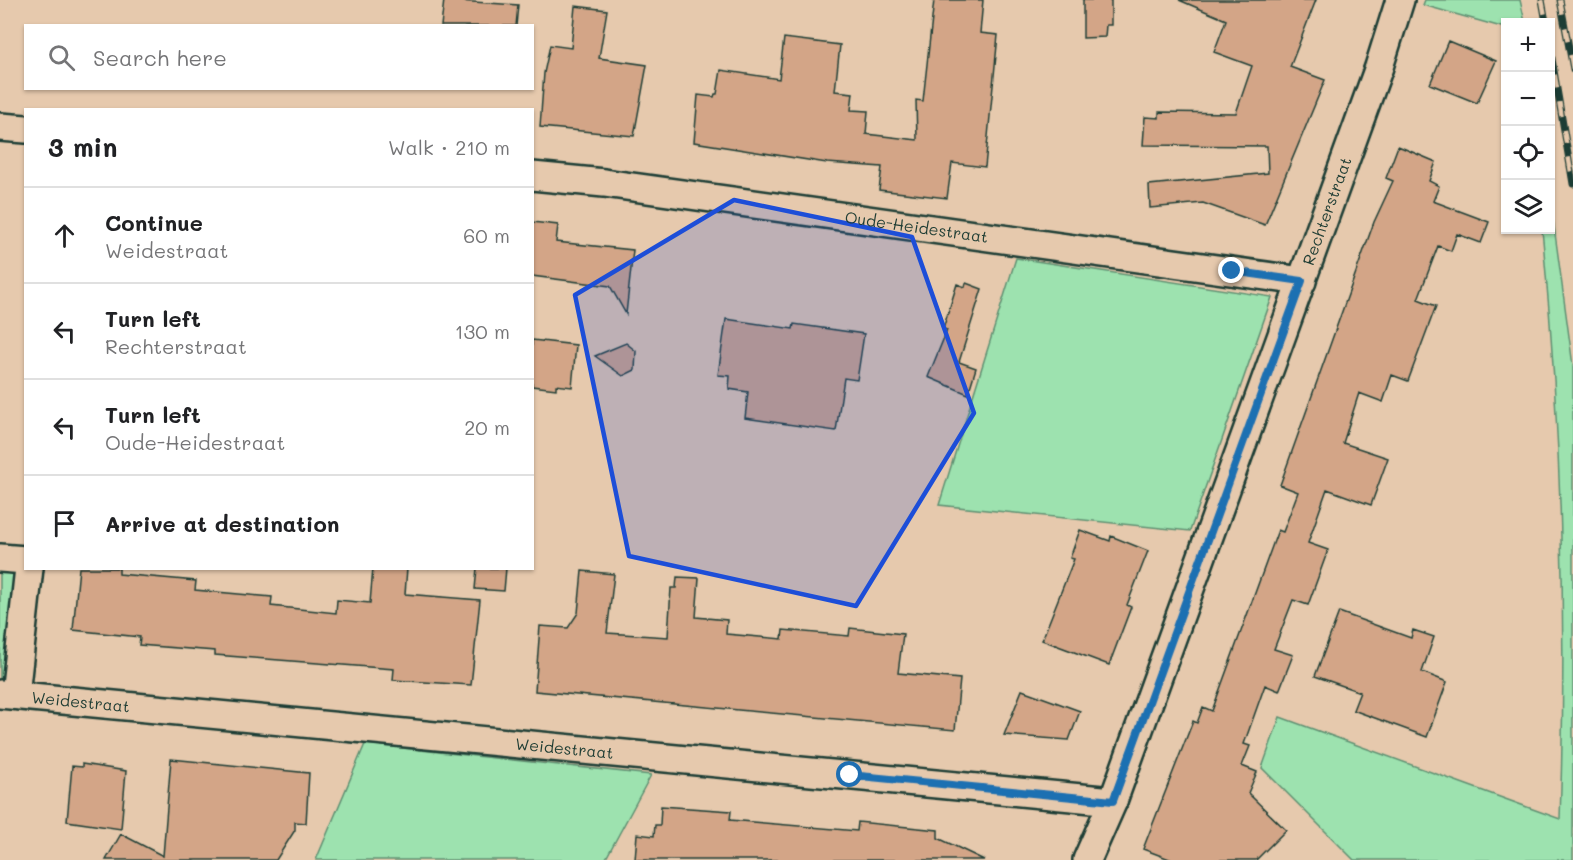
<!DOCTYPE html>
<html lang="en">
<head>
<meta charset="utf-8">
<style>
  body { margin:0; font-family:Mali,sans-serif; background:#f6f6f6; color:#202124 }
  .controls { position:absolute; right:18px; top:18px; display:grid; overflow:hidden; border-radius:0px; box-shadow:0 2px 4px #0004 }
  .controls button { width:54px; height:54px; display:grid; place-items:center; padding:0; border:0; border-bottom:2px solid #e0e0e0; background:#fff; color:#202124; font:30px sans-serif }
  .stop { position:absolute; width:18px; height:18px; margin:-14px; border:4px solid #1f6fb2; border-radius:50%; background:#fff }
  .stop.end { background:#1f6fb2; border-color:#fff; box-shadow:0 2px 6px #0008 }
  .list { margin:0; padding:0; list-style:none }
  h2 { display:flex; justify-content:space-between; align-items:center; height:78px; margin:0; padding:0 24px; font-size:26px }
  h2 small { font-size:20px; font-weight:400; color:#757577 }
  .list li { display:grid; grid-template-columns:39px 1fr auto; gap:18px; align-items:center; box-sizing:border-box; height:96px; padding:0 24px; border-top:2px solid #e0e0e0 }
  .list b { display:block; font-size:22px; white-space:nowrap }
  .list p { margin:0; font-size:20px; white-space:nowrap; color:#757577 }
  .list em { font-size:20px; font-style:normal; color:#757577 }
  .icon { flex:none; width:33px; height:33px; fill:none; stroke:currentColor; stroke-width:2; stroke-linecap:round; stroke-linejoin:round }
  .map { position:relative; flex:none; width:1573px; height:860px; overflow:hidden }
  .search { position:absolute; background:#fff; box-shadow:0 2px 4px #0004; left:24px; top:24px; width:510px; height:66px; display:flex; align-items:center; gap:15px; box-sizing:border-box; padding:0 21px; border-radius:0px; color:#757577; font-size:22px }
  .panel { position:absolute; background:#fff; box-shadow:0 2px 4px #0004; left:24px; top:108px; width:510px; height:462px; border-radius:0px }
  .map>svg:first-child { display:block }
  .green { fill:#9de2af; stroke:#5e9072; stroke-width:1.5 }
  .building { fill:#d3a587; stroke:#1f3d34; stroke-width:1.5 }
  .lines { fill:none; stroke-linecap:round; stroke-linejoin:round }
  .minor-casing { stroke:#1f3d34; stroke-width:32 }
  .minor { stroke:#e6c9ad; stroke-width:27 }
  .rail-casing { stroke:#1f3d34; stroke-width:7 }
  .rail { stroke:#e6c9ad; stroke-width:4.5; stroke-dasharray:14; stroke-linecap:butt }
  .route { stroke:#1f6fb2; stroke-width:8 }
  .marked { fill:#1d4ed8; fill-opacity:0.2; stroke:#1d4ed8; stroke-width:4.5; stroke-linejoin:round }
  .labels { text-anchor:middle; stroke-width:5; stroke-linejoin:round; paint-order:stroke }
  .street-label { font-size:16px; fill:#1f3d34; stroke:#e6c9ad }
</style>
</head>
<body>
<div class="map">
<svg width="1573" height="860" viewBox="0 0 1573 860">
  <rect width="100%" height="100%" fill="#e6c9ad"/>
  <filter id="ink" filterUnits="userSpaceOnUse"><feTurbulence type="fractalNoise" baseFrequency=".0167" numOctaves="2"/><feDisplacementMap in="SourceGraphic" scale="12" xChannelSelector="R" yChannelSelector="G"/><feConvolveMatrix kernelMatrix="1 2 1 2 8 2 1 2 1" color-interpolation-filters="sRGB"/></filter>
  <g filter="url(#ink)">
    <!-- green -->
    <path class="green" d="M 1425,0 L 1520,0 L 1525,22 L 1506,22 L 1505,28 L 1423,5 Z
      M 1551,204 L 1573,366 L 1573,860 L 1354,860 L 1262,768 L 1280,717 L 1560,819 C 1567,623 1561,425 1542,230 L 1550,230 Z
      M 1016,258 L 1272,297 L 1190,531 L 939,505 Z
      M 0,558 L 25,560 L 15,695 L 0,694 Z
      M 365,744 L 651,775 L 605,860 L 316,860 Z"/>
    <!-- building -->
    <path class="building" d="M 444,0 L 518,5 L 516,26 L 441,26 Z
      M 934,0 L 983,0 L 980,33 L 998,35 L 985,167 L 952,163 L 947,198 L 879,190 L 882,167 L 827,163 L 694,142 L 698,95 L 714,97 L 715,94 L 717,94 L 721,70 L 779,79 L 784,38 L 840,45 L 835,91 L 853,93 L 851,110 L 868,111 L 866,134 L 917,140 L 916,100 L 923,101 Z
      M 1083,0 L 1111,0 L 1111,25 L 1106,25 L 1105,37 L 1083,38 Z
      M 1179,0 L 1316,0 L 1290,67 L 1325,80 L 1265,225 L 1203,203 L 1150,208 L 1149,185 L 1268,173 L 1267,146 L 1143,145 L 1145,117 L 1159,118 L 1159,112 L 1236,113 L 1252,66 L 1214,52 L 1226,20 Z
      M 575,6 L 607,10 L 599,58 L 647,65 L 634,136 L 540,127 L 544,73 L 550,45 L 571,48 Z
      M 1448,41 L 1496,61 L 1477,103 L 1430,84 Z
      M 1398,146 L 1436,162 L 1429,181 L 1439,186 L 1433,201 L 1489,222 L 1481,243 L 1457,234 L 1451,251 L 1438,246 L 1418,299 L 1436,306 L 1408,381 L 1392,375 L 1383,402 L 1359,393 L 1343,443 L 1388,458 L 1371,505 L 1327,489 L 1308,543 L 1328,550 L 1308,605 L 1293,600 L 1274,649 L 1293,655 L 1279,691 L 1265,685 L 1244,744 L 1250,746 L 1242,766 L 1257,772 L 1248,793 L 1286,830 L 1256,860 L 1172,860 L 1143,849 L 1193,721 L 1197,723 L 1203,707 L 1212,711 L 1278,530 L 1283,532 L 1298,492 L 1280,485 L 1374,222 L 1393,181 L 1386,178 Z
      M 532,222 L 558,225 L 556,242 L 633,250 L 626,314 L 610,286 L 532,276 Z
      M 966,283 L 982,289 L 959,362 L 976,368 L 968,394 L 928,377 L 947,330 L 943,329 L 957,284 L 965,287 Z
      M 726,319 L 793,329 L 794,324 L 864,334 L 857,380 L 844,378 L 836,431 L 745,418 L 748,392 L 729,389 L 730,376 L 718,375 Z
      M 532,340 L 576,345 L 572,387 L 556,385 L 556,389 L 532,386 Z
      M 626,343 L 636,351 L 635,370 L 623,376 L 595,356 Z
      M 1080,530 L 1110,541 L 1111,536 L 1148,551 L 1127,605 L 1131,607 L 1109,665 L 1042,640 L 1074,559 L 1070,558 Z
      M 79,568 L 119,568 L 119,574 L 196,581 L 195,590 L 272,597 L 271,606 L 336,613 L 337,600 L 370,603 L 373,568 L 407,568 L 405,594 L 480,600 L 471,685 L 393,680 L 394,669 L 215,655 L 215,651 L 139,645 L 140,637 L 73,630 Z
      M 477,568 L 506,568 L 504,591 L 475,589 Z
      M 582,571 L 614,574 L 607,633 L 668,637 L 671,588 L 676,588 L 677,577 L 699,578 L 696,617 L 727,620 L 726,634 L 782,639 L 783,630 L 849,636 L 850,628 L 903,634 L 898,673 L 960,679 L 955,730 L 535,691 L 540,626 L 568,628 L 578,613 Z
      M 1339,612 L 1411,638 L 1413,630 L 1434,637 L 1422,672 L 1447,682 L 1427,737 L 1353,710 L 1360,692 L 1315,676 Z
      M 1022,690 L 1080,711 L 1069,740 L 1004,735 Z
      M 171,759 L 309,773 L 306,823 L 295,822 L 295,830 L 276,860 L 106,860 L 121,834 L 163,856 Z
      M 82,764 L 126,771 L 121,829 L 67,821 L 72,766 L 82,767 Z
      M 661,806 L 731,811 L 730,820 L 857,831 L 858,822 L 938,830 L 938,838 L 984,860 L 635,860 L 637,834 L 654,836 L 655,825 L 660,825 Z"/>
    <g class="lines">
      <defs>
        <g id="minor">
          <path d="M 0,127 L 26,129"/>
          <path id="s1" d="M 532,176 L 604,183 L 1302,281"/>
          <path d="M 0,558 L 26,560"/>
          <path id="s2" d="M 0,694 L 1113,801"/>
          <path d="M 15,695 L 29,568"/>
          <path id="s3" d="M 1087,860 L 1113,801 L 1379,67 L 1400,0"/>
        </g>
      </defs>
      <!-- minor casing -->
      <use href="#minor" class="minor-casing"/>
      <!-- minor -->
      <use href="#minor" class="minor"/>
      <defs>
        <path id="rail" d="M 1542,0 L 1546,22
          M 1560,0 L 1573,69
          M 1550,47 L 1573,184"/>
      </defs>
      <!-- rail casing -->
      <use href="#rail" class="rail-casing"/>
      <!-- rail -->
      <use href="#rail" class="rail"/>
    </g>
  </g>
  <g class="lines" filter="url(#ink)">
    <!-- route -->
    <path class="route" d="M 850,775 L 1113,801 L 1302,281 L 1232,271"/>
  </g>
  <!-- marked area -->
  <path class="marked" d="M 734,200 L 912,237 L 974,413 L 856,606 L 629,556 L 575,295 Z"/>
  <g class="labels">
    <!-- street labels -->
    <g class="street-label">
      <text dy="6" stroke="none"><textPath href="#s3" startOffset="692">Rechterstraat</textPath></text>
      <text dy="6" stroke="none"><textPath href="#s1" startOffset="388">Oude-Heidestraat</textPath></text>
      <text dy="6" stroke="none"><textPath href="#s2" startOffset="81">Weidestraat</textPath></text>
      <text dy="6" stroke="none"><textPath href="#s2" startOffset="567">Weidestraat</textPath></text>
    </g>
  </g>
</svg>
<div class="controls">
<button>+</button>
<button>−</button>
<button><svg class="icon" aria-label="locate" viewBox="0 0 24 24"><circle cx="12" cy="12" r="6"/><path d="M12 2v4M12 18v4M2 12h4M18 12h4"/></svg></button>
<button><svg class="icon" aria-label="layers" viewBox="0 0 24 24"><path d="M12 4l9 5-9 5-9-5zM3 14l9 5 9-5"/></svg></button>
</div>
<div class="stop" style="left:850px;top:775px"></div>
<div class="stop end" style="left:1232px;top:271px"></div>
<div class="search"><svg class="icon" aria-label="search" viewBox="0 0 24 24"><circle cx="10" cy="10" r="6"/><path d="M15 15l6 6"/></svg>Search here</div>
<section class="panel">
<h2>3 min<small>Walk · 210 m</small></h2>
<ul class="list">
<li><svg class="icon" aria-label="ahead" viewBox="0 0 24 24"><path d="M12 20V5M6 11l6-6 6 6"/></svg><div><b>Continue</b><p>Weidestraat</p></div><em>60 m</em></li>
<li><svg class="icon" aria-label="left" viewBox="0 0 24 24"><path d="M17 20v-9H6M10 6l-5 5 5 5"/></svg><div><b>Turn left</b><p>Rechterstraat</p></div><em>130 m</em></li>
<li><svg class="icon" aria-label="left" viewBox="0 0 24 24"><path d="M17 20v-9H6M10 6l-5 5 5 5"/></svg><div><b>Turn left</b><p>Oude-Heidestraat</p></div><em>20 m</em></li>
<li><svg class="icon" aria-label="arrive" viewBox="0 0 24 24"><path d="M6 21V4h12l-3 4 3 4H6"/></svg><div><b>Arrive at destination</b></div></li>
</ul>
</section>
</div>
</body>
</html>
